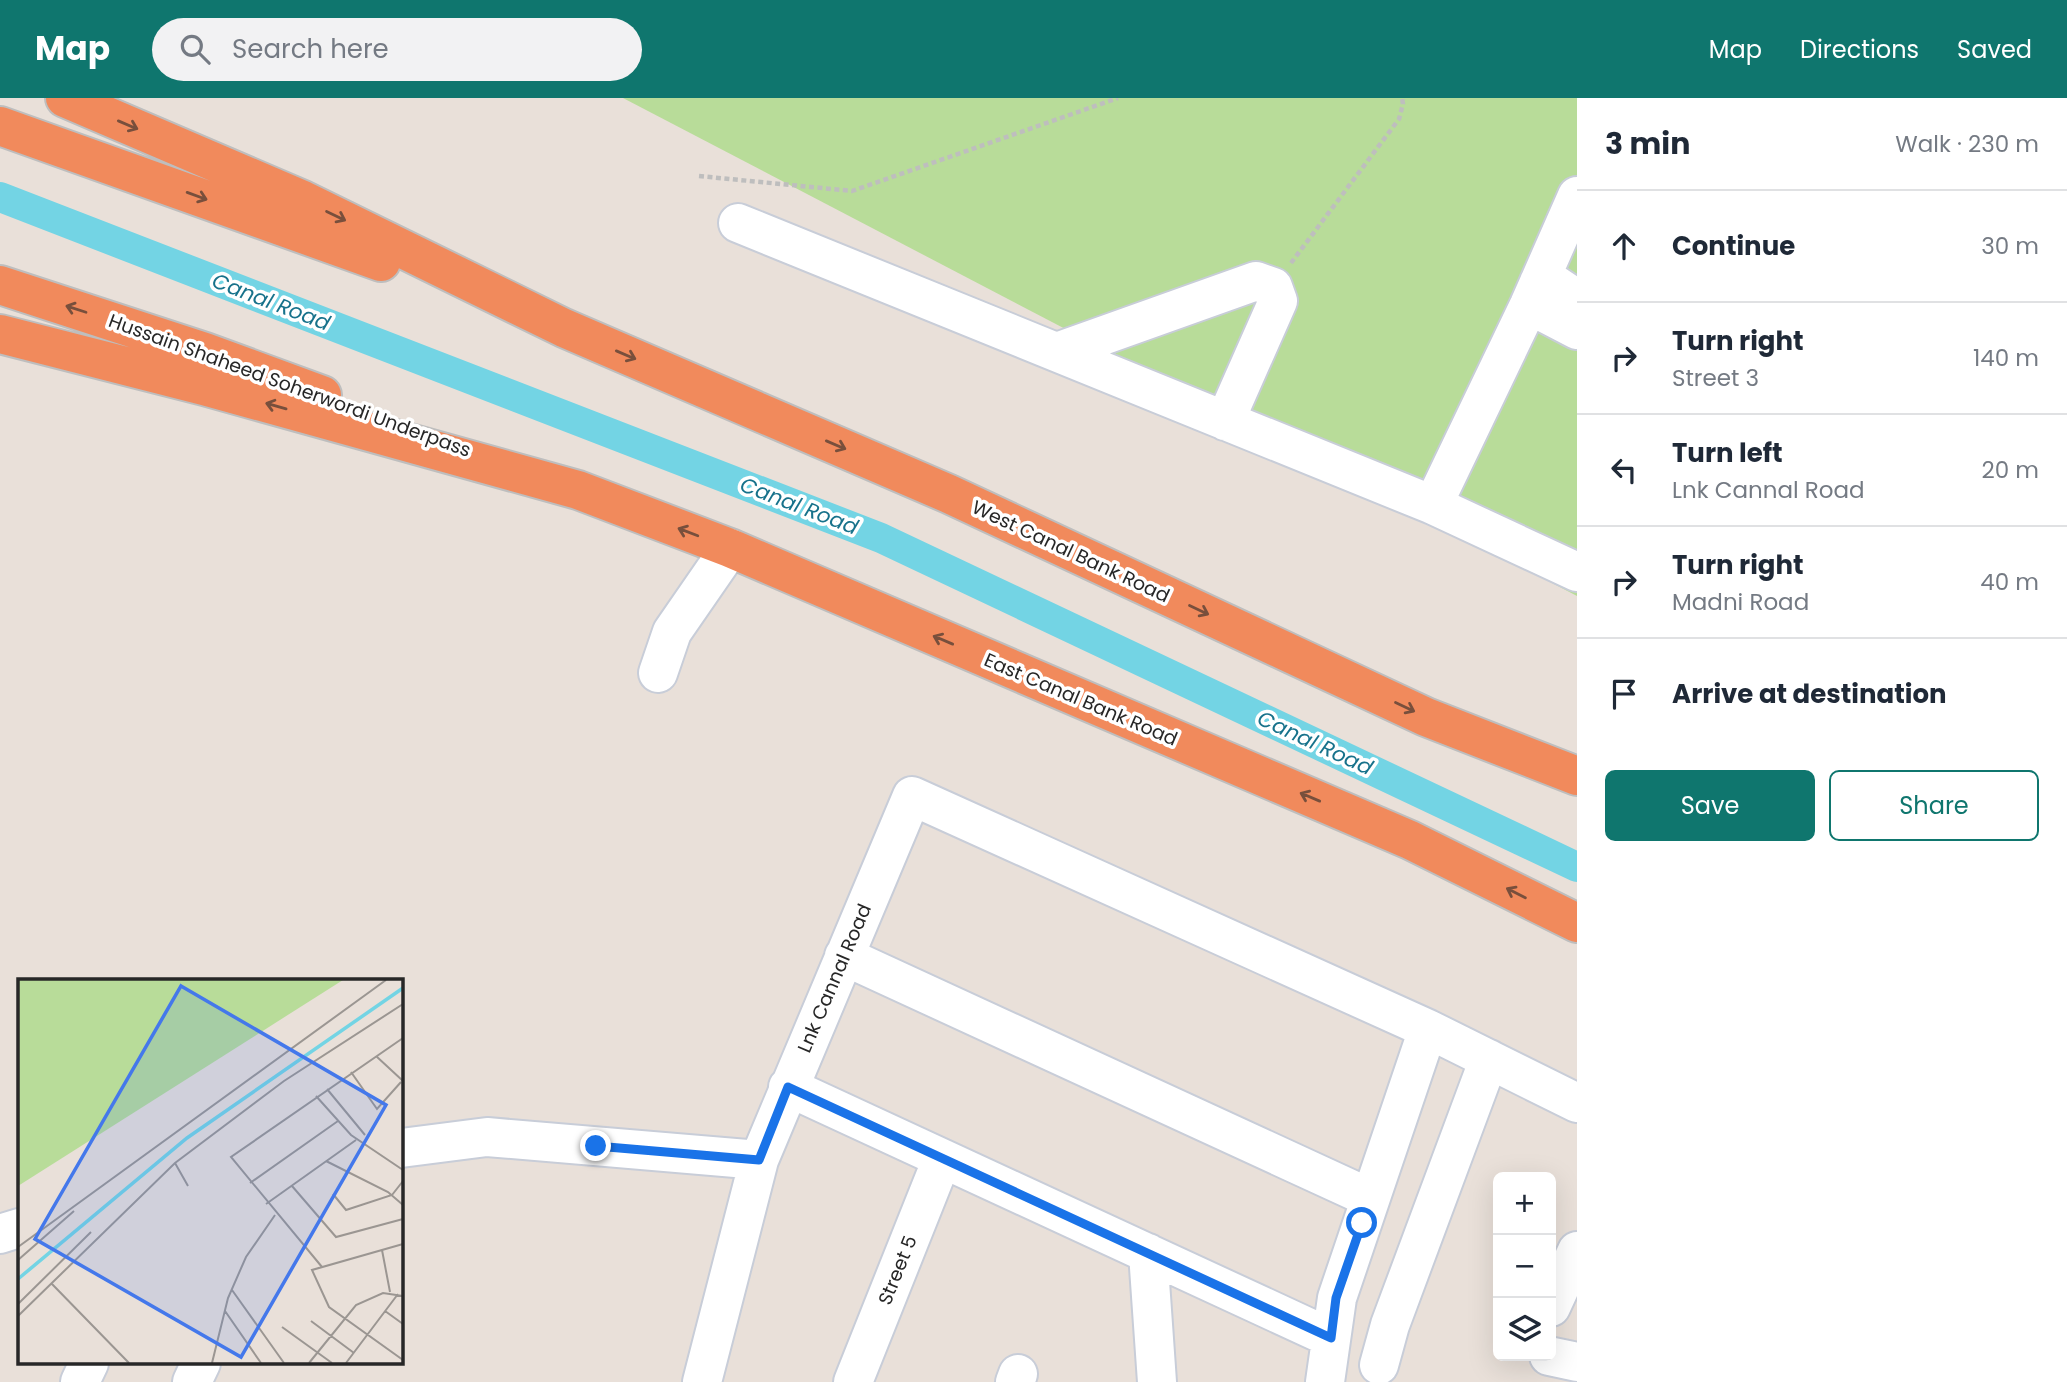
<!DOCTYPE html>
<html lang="en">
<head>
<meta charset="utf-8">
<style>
  body { margin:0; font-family:Poppins,sans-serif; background:#f2f2f3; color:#1f2937 }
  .controls { position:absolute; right:21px; bottom:21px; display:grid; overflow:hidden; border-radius:10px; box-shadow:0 7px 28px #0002 }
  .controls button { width:63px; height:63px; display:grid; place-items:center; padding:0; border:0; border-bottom:2px solid #e0e1e3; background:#fff; color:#1f2937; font:35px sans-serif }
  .stop { position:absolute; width:21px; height:21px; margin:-16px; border:5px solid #1a73e8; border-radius:50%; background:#fff }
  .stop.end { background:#1a73e8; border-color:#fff; box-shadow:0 2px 7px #0008 }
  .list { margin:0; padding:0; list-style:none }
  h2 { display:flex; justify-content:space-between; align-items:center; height:91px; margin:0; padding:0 28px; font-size:30px }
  h2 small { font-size:23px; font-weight:400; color:#747a83 }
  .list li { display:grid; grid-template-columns:46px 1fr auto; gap:21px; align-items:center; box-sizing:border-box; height:112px; padding:0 28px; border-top:2px solid #e0e1e3 }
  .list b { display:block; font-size:26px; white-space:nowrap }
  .list p { margin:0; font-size:23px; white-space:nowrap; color:#747a83 }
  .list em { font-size:23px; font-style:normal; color:#747a83 }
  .actions { display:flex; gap:14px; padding:21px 28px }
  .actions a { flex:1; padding:16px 0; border:2px solid #0f766e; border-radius:10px; text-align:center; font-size:24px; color:#0f766e }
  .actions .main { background:#0f766e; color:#fff }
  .icon { flex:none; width:38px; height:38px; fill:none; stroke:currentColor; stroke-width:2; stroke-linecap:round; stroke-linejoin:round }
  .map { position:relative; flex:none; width:1577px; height:1284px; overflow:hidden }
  header { display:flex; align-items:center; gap:42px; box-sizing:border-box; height:98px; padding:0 35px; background:#0f766e; color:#fff }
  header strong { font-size:33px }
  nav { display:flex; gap:38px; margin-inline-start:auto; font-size:24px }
  .search { width:490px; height:63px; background:#f2f2f3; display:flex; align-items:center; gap:18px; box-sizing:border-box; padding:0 24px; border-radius:38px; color:#747a83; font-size:26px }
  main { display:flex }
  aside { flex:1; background:#fff }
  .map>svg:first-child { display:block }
  .green { fill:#b8dc99 }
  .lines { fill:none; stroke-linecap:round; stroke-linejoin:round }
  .canal { stroke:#73d4e4; stroke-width:30 }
  .minor-casing { stroke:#c8cdd8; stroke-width:42 }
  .highway-casing { stroke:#bebebe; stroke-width:42 }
  .path { stroke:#bebebe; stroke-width:4.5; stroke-dasharray:5 3.5; stroke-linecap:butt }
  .minor { stroke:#fff; stroke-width:38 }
  .highway { stroke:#f18a5c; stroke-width:38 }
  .oneway { stroke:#784f3c }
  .route { stroke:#1a73e8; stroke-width:9 }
  .labels { text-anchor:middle; stroke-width:7; stroke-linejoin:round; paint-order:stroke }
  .street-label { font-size:19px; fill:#272727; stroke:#fff }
  .water-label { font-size:21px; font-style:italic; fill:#17728b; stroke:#fff }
  .inset-river { fill:none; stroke:#73d4e4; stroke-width:3.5 }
  .inset-road { fill:none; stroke:#9b9692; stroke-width:2 }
  .view { fill:#4478eb; fill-opacity:0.15; stroke:#4478eb; stroke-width:3.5 }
  .inset-edge { fill:none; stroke:#272727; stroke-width:3.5 }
</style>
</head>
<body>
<header>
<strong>Map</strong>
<div class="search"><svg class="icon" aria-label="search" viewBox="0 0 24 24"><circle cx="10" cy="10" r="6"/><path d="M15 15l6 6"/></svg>Search here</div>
<nav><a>Map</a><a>Directions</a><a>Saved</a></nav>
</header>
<main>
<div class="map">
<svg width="1577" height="1284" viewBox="0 0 1577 1284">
  <rect width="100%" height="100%" fill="#e9e0d9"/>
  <!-- green -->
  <path class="green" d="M 623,0 L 1577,0 L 1577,498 Z"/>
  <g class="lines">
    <!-- canal -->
    <path class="canal" d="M 0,99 L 881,440 L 1577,769"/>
    <defs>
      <path id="minor" d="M 1577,98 L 1529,207 L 1433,407 L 1577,474
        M 738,125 L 1433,407
        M 1539,184 L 1556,187 L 1577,201
        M 1529,207 L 1577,232
        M 1057,254 L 1256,183 L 1273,189 L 1278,203 L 1225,323
        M 658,575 L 672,534 L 730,450
        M 844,858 L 1370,1100
        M 788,989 L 1331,1240
        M 401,1050 L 487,1039 L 759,1062
        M 0,1136 L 19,1130
        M 1148,1155 L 1157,1284
        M 1551,1209 L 1577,1153
        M 1549,1258 L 1577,1264
        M 1379,1267 L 1390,1227 L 1489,961
        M 80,1284 L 89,1265
        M 192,1284 L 201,1265
        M 702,1284 L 759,1062 L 912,698 L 1428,931 L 1577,1005
        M 853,1284 L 942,1061
        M 1015,1284 L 1018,1276
        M 1325,1284 L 1337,1200 L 1428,931"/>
      <path id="highway" d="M 65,0 L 303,102 L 564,230 L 949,396 L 1426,619 L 1577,678
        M 0,28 L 381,164
        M 0,187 L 205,254 L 322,297
        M 0,236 L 204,288 L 578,392 L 730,450 L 1410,742 L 1577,825"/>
    </defs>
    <!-- minor casing -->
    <use href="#minor" class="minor-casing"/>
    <!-- highway casing -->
    <use href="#highway" class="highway-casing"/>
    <!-- path -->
    <path class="path" d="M 699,78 L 852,93 L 1118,0
      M 1291,165 L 1399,21 L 1403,6 L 1402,0"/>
    <!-- minor -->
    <use href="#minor" class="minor"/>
    <!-- highway -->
    <use href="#highway" class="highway"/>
  </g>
  <!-- one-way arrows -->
  <defs><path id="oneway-shaft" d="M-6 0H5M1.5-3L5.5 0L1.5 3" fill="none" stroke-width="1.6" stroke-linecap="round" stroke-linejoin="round" transform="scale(1.75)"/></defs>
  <g class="oneway">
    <use href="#oneway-shaft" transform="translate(128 27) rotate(23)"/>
    <use href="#oneway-shaft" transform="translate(197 98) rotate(20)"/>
    <use href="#oneway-shaft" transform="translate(336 118) rotate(26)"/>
    <use href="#oneway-shaft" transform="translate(76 211) rotate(-162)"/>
    <use href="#oneway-shaft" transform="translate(626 257) rotate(23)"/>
    <use href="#oneway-shaft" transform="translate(276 308) rotate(-164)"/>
    <use href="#oneway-shaft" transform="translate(836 347) rotate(23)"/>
    <use href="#oneway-shaft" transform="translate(688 434) rotate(-159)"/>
    <use href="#oneway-shaft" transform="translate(1199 512) rotate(25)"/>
    <use href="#oneway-shaft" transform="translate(943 542) rotate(-157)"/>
    <use href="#oneway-shaft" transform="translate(1405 609) rotate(25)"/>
    <use href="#oneway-shaft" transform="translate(1310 699) rotate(-157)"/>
    <use href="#oneway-shaft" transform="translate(1516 795) rotate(-153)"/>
  </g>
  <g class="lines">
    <!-- route -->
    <path class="route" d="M 596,1048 L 759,1062 L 788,989 L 1331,1240 L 1336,1200 L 1362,1125"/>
  </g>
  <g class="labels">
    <!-- street labels -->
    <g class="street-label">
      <text transform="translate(290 287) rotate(20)" y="7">Hussain Shaheed Soherwordi Underpass</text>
      <text transform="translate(1071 453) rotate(25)" y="7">West Canal Bank Road</text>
      <text transform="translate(1081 601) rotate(23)" y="7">East Canal Bank Road</text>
      <text transform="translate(834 880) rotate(-67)" y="7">Lnk Cannal Road</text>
      <text transform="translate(897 1172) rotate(-68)" y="7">Street 5</text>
    </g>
    <!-- water labels -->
    <g class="water-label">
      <text transform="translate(271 204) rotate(21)" y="7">Canal Road</text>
      <text transform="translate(799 408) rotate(21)" y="7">Canal Road</text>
      <text transform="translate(1315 645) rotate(25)" y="7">Canal Road</text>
    </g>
  </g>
  <!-- overview -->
  <g transform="translate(18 881)">
    <rect width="385" height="385" fill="#e9e0d9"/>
    <path d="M 0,1 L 325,1 L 0,207 Z" fill="#b8dc99"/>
    <path class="inset-river" d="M 0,300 L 169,159 L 385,9"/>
    <path class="inset-road" d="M 358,77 L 385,102M 333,93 L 359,130 L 383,103M 309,110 L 347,156M 298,117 L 333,156 L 385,191M 308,182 L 370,213 L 385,226M 157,184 L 170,207M 232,204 L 320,142M 274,207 L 318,258 L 385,240M 315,215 L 328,231 L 374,216 L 385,202M 248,225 L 338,161M 385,265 L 294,291 L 311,328 L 385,381M 0,268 L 368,1M 364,271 L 372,313M 0,281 L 56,232M 304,288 L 213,178 L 385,59M 33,304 L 111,384M 214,311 L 266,384M 0,325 L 73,253M 207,332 L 243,384M 367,332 L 385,345M 0,337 L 157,184 L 266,102 L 385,25M 293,342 L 336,374M 264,348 L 314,384M 194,384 L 210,319 L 228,278 L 257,236M 291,384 L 338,326 L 365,314 L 385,317M 328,384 L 380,315"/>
    <path class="view" d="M 163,7 L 368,126 L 223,378 L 17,260 Z"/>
    <rect width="385" height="385" class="inset-edge"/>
  </g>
</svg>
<div class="controls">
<button>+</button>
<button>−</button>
<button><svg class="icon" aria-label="layers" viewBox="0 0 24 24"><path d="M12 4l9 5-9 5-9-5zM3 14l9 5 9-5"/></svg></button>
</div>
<div class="stop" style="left:1362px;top:1125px"></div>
<div class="stop end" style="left:596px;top:1048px"></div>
</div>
<aside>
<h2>3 min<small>Walk · 230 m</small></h2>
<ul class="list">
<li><svg class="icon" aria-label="ahead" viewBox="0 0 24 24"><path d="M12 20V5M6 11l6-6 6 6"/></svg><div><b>Continue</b></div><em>30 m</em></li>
<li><svg class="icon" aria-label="right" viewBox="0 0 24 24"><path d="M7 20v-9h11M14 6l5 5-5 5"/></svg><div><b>Turn right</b><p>Street 3</p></div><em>140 m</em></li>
<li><svg class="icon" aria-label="left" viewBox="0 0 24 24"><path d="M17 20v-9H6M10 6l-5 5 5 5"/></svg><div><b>Turn left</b><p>Lnk Cannal Road</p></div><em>20 m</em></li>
<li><svg class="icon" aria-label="right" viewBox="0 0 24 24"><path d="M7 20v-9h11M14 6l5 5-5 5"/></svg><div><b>Turn right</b><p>Madni Road</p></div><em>40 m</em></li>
<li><svg class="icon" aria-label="arrive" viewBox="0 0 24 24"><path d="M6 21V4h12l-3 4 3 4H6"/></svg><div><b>Arrive at destination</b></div></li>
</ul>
<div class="actions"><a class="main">Save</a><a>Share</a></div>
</aside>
</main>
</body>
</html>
